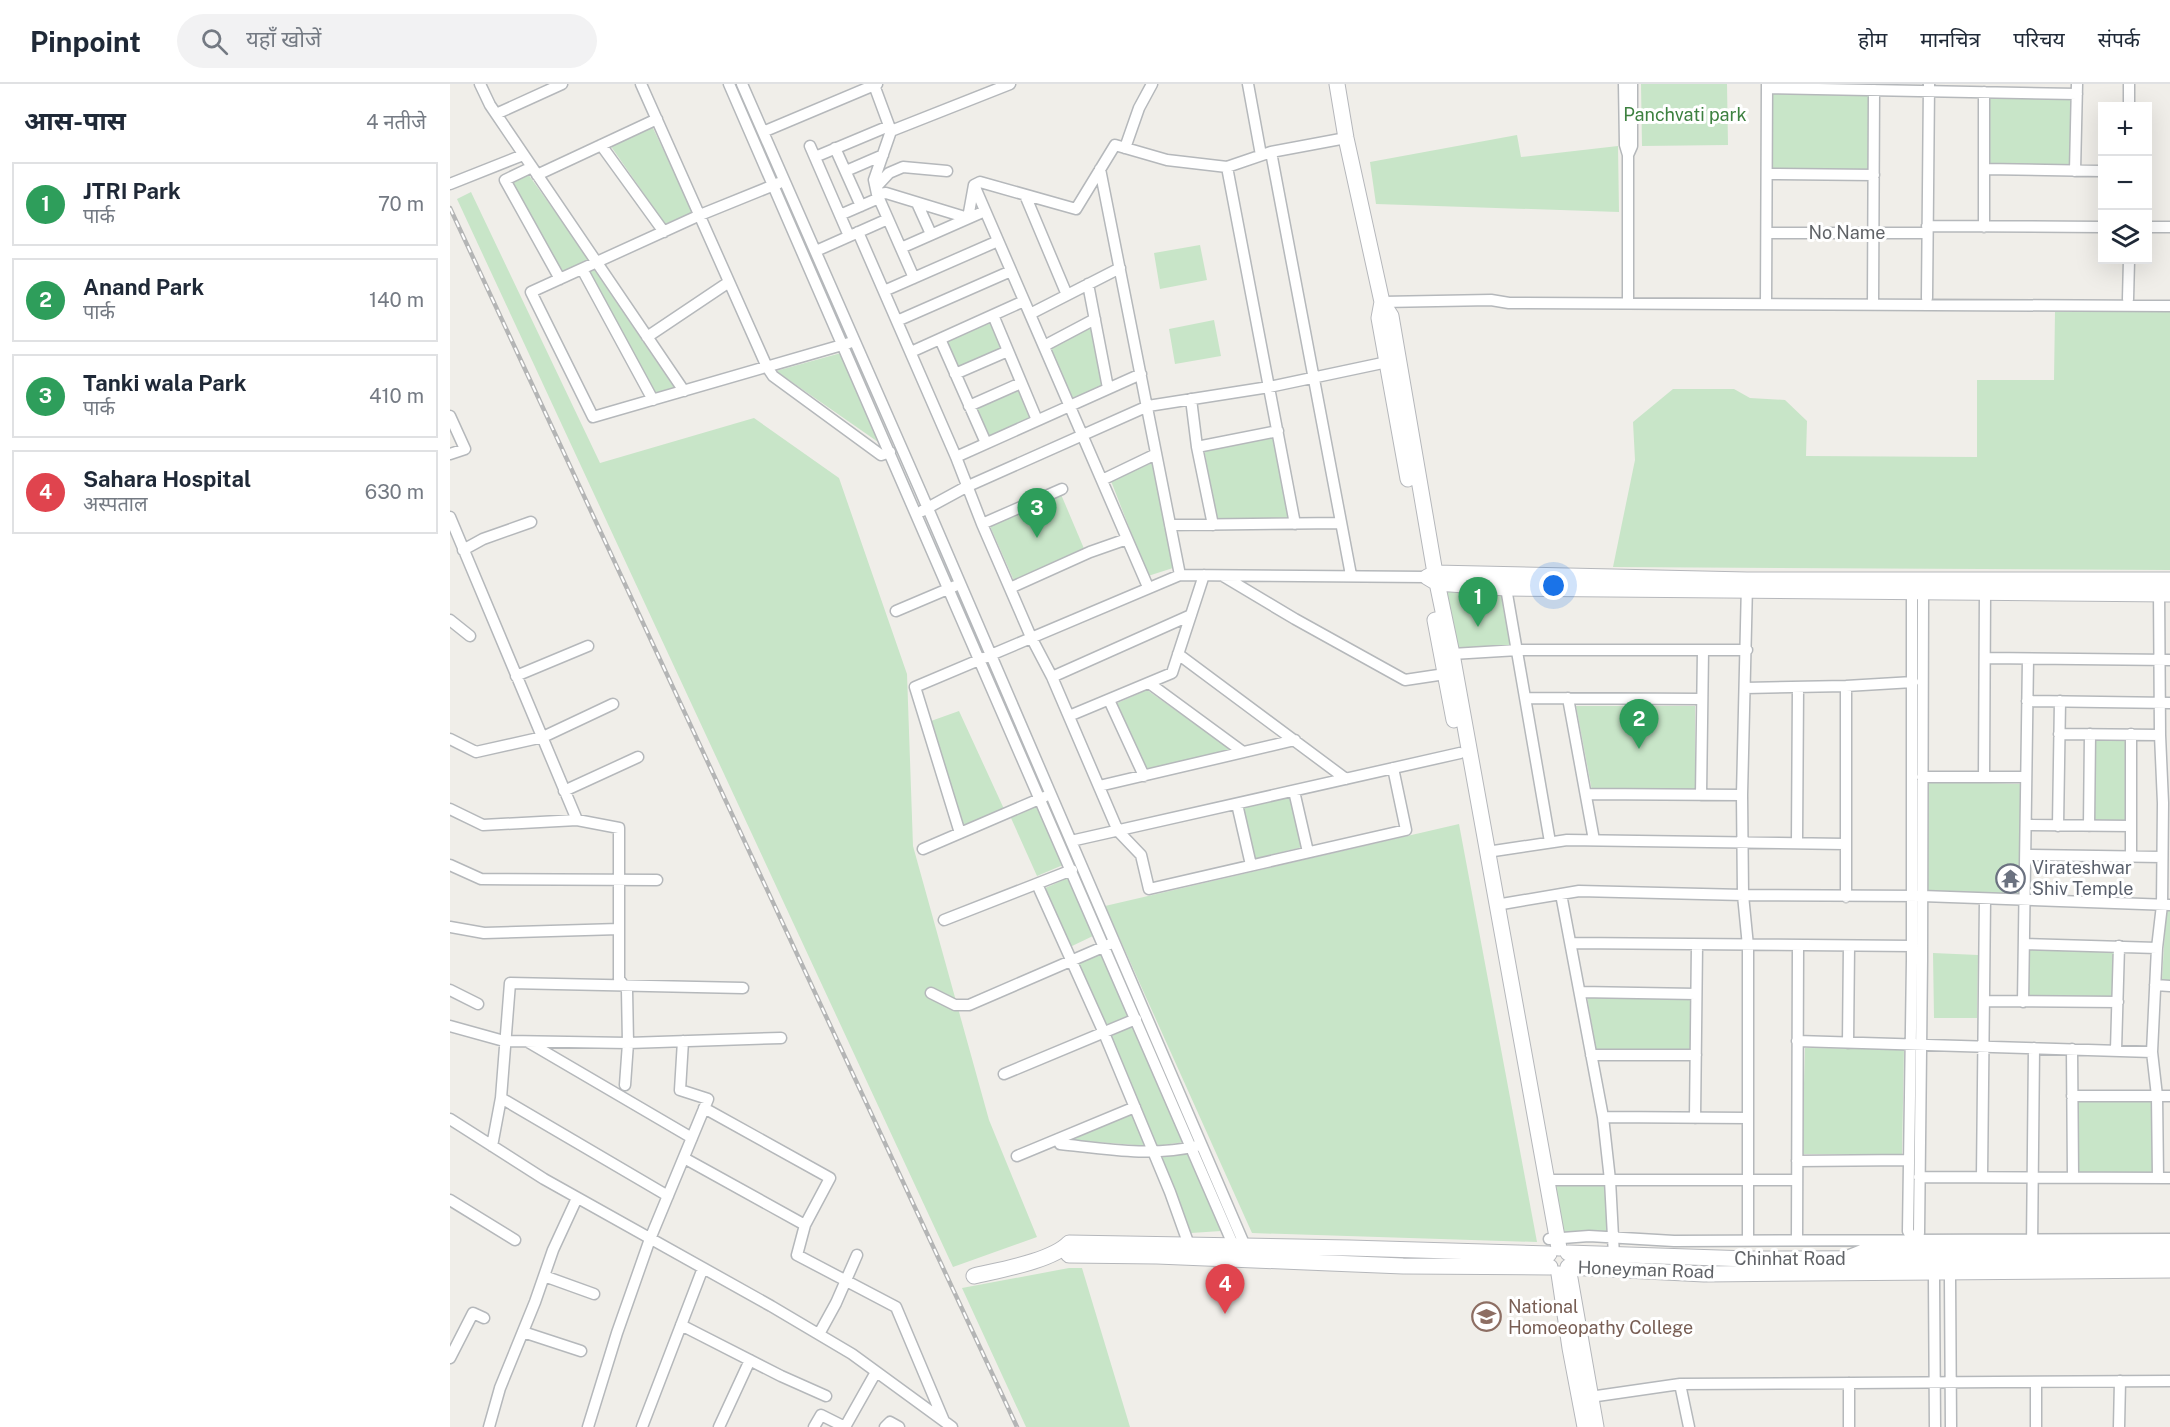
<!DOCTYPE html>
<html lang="hi">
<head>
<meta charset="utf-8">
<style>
  body { margin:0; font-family:"Public Sans","Noto Sans Devanagari",sans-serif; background:#f2f2f3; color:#1f2937 }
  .controls { position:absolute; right:18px; top:18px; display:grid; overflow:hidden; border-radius:0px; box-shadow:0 6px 24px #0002 }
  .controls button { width:54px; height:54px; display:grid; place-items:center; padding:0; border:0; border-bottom:2px solid #e0e1e3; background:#fff; color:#1f2937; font:30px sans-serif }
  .you { position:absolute; left:1104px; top:502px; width:21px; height:21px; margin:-15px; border:4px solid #fff; border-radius:50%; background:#1a73e8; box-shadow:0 0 0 9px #1a73e833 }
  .badge { display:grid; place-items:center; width:39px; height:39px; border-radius:50%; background:#db4f44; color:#fff; font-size:20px; font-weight:700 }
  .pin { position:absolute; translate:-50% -50px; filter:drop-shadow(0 2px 3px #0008) }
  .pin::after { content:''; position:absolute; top:32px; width:21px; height:18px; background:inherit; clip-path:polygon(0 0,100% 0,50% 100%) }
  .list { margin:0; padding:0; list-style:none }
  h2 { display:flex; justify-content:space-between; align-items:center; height:78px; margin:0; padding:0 24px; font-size:26px }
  h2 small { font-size:20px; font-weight:400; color:#747a83 }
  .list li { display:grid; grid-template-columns:39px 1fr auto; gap:18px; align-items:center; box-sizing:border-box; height:84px; margin:0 12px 12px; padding:0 12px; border:2px solid #e0e1e3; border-radius:0px }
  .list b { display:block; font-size:22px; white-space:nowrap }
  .list p { margin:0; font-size:20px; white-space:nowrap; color:#747a83 }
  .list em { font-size:20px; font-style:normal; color:#747a83 }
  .icon { flex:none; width:33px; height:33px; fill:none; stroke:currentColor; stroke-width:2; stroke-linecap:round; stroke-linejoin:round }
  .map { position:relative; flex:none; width:1720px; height:1343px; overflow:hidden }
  header { display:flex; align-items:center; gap:36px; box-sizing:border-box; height:84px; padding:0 30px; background:#fff; border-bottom:2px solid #e0e1e3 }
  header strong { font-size:28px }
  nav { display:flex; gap:33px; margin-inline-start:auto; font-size:21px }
  .search { width:420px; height:54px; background:#f2f2f3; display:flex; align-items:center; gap:15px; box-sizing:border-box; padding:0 21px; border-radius:33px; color:#747a83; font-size:22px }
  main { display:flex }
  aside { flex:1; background:#fff }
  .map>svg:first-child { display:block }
  .green { fill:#c8e5c8 }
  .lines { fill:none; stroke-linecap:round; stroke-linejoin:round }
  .street-casing { stroke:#b5b8bb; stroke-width:13 }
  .secondary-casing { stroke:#b5b7bb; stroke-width:17 }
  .street { stroke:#fff; stroke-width:10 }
  .secondary { stroke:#fff; stroke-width:15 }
  .rail-casing { stroke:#b4b5b5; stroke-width:4.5 }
  .rail { stroke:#fff; stroke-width:2; stroke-dasharray:7; stroke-linecap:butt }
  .labels { text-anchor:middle; stroke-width:6; stroke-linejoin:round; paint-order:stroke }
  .park-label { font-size:18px; fill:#3d8140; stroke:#fff }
  .street-label { font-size:18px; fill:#606367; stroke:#fff }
  .worship-label { font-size:18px; fill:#5b616d; stroke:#fff; text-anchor:start }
  .education-label { font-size:18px; fill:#785e54; stroke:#fff; text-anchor:start }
</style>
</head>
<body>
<header>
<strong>Pinpoint</strong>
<div class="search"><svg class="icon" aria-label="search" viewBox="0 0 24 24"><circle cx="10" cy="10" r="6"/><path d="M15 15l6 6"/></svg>यहाँ खोजें</div>
<nav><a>होम</a><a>मानचित्र</a><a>परिचय</a><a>संपर्क</a></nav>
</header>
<main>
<aside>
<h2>आस-पास<small>4 नतीजे</small></h2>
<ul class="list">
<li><span class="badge" style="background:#2e9e5b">1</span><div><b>JTRI Park</b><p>पार्क</p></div><em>70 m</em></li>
<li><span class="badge" style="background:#2e9e5b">2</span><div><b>Anand Park</b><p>पार्क</p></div><em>140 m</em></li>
<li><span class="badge" style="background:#2e9e5b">3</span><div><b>Tanki wala Park</b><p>पार्क</p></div><em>410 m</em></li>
<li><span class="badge" style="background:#e0444e">4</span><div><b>Sahara Hospital</b><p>अस्पताल</p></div><em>630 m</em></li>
</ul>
</aside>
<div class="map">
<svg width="1720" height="1343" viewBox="0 0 1720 1343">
  <rect width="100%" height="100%" fill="#f0eee9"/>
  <!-- green -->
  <path class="green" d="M 1191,0 L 1277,0 L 1278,61 L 1192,62 Z
    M 1320,8 L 1420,9 L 1419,86 L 1320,84 Z
    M 1539,14 L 1621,16 L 1620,81 L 1538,80 Z
    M 202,42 L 243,128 L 215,140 L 160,61 Z
    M 1067,51 L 1071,73 L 1168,62 L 1169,128 L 926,120 L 920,78 Z
    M 78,90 L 139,175 L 111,188 L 61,98 Z
    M 21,108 L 150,379 L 304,334 L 389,394 L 457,590 L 463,762 L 539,1036 L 587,1153 L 503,1183 L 7,115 Z
    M 750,161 L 757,196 L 710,205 L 704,169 Z
    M 143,184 L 225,305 L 206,311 L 137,187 Z
    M 1605,228 L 1720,228 L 1720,486 L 1163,483 L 1185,376 L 1183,338 L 1223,305 L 1284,305 L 1300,314 L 1335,316 L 1357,337 L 1356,372 L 1527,373 L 1527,296 L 1604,296 Z
    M 764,236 L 771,272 L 725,280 L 719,245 Z
    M 542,237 L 555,266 L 508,286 L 495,257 Z
    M 641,243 L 653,301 L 622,316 L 601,264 Z
    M 391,269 L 431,360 L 326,287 Z
    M 571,304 L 584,335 L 538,355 L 524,324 Z
    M 822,351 L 839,435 L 767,436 L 754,365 Z
    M 704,378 L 723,484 L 698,492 L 661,397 Z
    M 610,408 L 635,467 L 565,499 L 539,440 Z
    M 990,507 L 1051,508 L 1064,563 L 1000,566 Z
    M 697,606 L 782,666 L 697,687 L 665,620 Z
    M 1126,622 L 1245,622 L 1245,708 L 1142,707 Z
    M 509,627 L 554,725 L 513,741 L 481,637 Z
    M 1679,652 L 1678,741 L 1640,741 L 1642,653 Z
    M 1476,697 L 1571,700 L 1570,811 L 1475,809 Z
    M 841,713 L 853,763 L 803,775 L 792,724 Z
    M 588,722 L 613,781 L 587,792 L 561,734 Z
    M 1009,740 L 1087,1158 L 802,1149 L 655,822 Z
    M 620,793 L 645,851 L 620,863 L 593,805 Z
    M 1716,827 L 1720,827 L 1720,897 L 1712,896 Z
    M 648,859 L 681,933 L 656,944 L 623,870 Z
    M 1577,863 L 1666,866 L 1664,916 L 1575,915 Z
    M 1483,869 L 1528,871 L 1527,934 L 1484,934 Z
    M 1137,912 L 1241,915 L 1240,967 L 1146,965 Z
    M 684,941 L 734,1058 L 707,1062 L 660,953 Z
    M 1355,964 L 1454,965 L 1452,1070 L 1352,1070 Z
    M 1626,1014 L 1705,1016 L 1704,1089 L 1625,1091 Z
    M 682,1030 L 698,1062 L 621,1056 Z
    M 738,1069 L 771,1147 L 741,1149 L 712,1073 Z
    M 1158,1100 L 1159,1152 L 1109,1149 L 1100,1101 Z
    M 619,1184 L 632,1184 L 680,1343 L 576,1343 L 512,1204 Z"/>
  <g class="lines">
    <defs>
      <path id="street" d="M 30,0 L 40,21 L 234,307
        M 191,0 L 317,283 L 323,292 L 431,371 L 440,368
        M 279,0 L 785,1165
        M 292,0 L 470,406 L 795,1162 L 794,1167
        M 798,0 L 811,71
        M 1174,0 L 1175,61 L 1178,71 L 1178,219
        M 424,1 L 441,47 L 424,96 L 427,110 L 464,194
        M 1317,4 L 1627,10
        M 1534,8 L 1534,143
        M 1679,22 L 1679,0
        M 46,30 L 112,0
        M 441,47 L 560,0
        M 313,48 L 427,0
        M 151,61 L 214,148
        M 360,62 L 399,152
        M 385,64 L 411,122
        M 675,64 L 689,24 L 702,0
        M 821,68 L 901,491
        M 1178,71 L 1182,62 L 1182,0
        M 365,73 L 439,42
        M 82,83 L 55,96 L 110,195
        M 777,83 L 845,440
        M 650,85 L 730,491
        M 1534,85 L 1652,87
        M 396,87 L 433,71
        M 1625,87 L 1627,0
        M 1317,90 L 1424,91
        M 87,91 L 207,35
        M 329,99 L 250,131 L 81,208 L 143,333 L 399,259
        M 0,100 L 73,71
        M 524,101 L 698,503
        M 524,101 L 530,98 L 626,125 L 665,61 L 717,76 L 777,83 L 821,68 L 896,54
        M 426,103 L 439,89 L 453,83 L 497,87
        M 427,110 L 436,109 L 518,134 L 524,101
        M 575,111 L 617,211
        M 467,119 L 481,150
        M 390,131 L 429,114
        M 1477,142 L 1652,143
        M 1698,143 L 1720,143
        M 408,148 L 506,373 L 532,440 L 581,553 L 602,593 L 668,747 L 691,771 L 699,805 L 956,746 L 943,684
        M 1317,149 L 1477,149
        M 451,164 L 535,127
        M 366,167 L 438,135
        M 132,185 L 203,316
        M 638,200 L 658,304
        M 434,207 L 548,157
        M 1477,214 L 1479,0
        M 1678,215 L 1679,176
        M 932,218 L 1041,216 L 1059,219 L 1720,222
        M 1316,220 L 1317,0
        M 1423,221 L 1424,6
        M 580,230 L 670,184
        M 543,231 L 587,336
        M 447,237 L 561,187
        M 197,253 L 279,198
        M 490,255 L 536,359
        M 594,262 L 645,235
        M 461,268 L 574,217
        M 505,290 L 558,267
        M 741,315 L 747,363 L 763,441
        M 519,322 L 571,299
        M 0,332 L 15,365 L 0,370
        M 747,363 L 828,347
        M 506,373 L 691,290
        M 652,396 L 706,370
        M 472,427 L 516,403 L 698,322 L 819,303 L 942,277
        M 0,433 L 127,736
        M 532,440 L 612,405
        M 720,441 L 891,439
        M 13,466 L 33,455 L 81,438
        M 773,492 L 845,535 L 955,596 L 995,590
        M 1297,500 L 1292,711 L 1293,811 L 1298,862 L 1298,1156
        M 560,504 L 640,468 L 677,455
        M 1056,504 L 1100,758
        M 446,527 L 505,502
        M 0,536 L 20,552
        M 728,570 L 896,695
        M 1002,570 L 1068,566 L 1297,566
        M 1535,574 L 1720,576
        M 66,592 L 138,562
        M 602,593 L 741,531
        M 699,599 L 793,668
        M 1396,602 L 1396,813
        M 1295,604 L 1396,602 L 1463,598
        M 1075,614 L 1252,615
        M 1118,614 L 1144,756
        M 659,616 L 694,692
        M 1577,617 L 1720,619
        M 619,632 L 722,589 L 754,491
        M 1609,650 L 1710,651
        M 0,655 L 26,668 L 93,653 L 163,620
        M 1472,693 L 1576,693
        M 1534,693 L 1535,509
        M 649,702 L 845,656
        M 114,707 L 188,673
        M 844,707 L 858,768
        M 1136,710 L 1292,711
        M 1251,711 L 1253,566
        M 787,720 L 801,781
        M 0,725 L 33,741 L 127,736 L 169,744 L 169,895 L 177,906 L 178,959 L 331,954
        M 1576,741 L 1681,742
        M 1608,742 L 1610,617
        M 1639,742 L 1640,650
        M 510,749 L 465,603 L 730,491 L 977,493
        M 621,757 L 1010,669
        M 1347,758 L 1348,603
        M 473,765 L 594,713
        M 1037,768 L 1117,756 L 1395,760
        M 1576,771 L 1712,773
        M 1681,772 L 1681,650
        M 0,781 L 31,795 L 207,796
        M 587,800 L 654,949 L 720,1108 L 739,1161 L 740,1168
        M 1111,810 L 1153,1033 L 1160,1096 L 1164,1172
        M 1046,821 L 1129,807 L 1293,811 L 1472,812 L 1720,821
        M 494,836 L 622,786
        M 0,843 L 34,849 L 169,845
        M 1121,859 L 1462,862
        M 1574,860 L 1707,864
        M 1705,901 L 1720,902
        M 0,906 L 28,920
        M 1130,908 L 1246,910
        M 481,909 L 505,921 L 519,921 L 660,860
        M 1534,917 L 1668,918
        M 1573,918 L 1578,575
        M 0,942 L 54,957 L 178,959 L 175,1001
        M 1347,957 L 1702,968
        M 78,958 L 242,1054
        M 1398,959 L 1399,862
        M 1622,965 L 1623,1093
        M 1666,966 L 1669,862
        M 1141,971 L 1246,971
        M 554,990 L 686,935
        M 1622,1012 L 1720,1012
        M 51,1014 L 218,1112
        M 254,1024 L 380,1094 L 355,1141 L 347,1171 L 446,1223 L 494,1337
        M 1153,1033 L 1298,1034
        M 1245,1034 L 1247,861
        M 0,1035 L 94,1095 L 321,1222 L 402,1270 L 502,1343
        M 608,1055 L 610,1060 C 657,1065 701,1073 747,1062
        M 42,1062 L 51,1014 L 60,899 L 293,904
        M 567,1072 L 685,1023
        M 234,1074 L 355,1141
        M 1347,1077 L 1459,1076
        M 1469,1093 L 1720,1094
        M 1532,1093 L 1535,815
        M 1708,1094 L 1707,1012 L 1702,968 L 1707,864 L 1712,821 L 1713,719 L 1710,651 L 1709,505
        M 1097,1096 L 1347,1096
        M 0,1116 L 65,1156
        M 1099,1155 L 1139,1152 L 1224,1157 L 1720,1155
        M 1463,1155 L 1469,1149 L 1472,876 L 1473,508 L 1471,504
        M 1347,1156 L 1348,862
        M 1582,1162 L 1584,964
        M 1463,1166 L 1463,1155 L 1458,1147 L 1462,876 L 1462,508 L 1464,502
        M 1397,1172 L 1412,1166 L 1720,1165
        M 94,1192 L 144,1210
        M 1484,1195 L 1485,1343
        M 1500,1195 L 1501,1343
        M 231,1241 L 331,1292 L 376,1312
        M 73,1248 L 131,1267
        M 369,1250 L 386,1219 L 407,1171
        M 0,1274 L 23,1229 L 34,1234
        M 1586,1298 L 1586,1343
        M 1399,1299 L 1399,1343
        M 1230,1300 L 1239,1343
        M 1140,1313 L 1230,1300 L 1720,1297
        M 39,1343 L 50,1304 L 85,1218 L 103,1166 L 127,1114
        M 138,1343 L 167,1249 L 200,1155 L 258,1015 L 230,1006 L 233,957
        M 192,1343 L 253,1184
        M 269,1343 L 300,1276
        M 364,1343 L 371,1331 L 395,1343
        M 395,1343 L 426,1288
        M 435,1343 L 440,1338 L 449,1343
        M 1669,1343 L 1670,1297"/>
      <path id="secondary" d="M 887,0 L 896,54 L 932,218 L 941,232 L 985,489 L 1002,570 L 1109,1164
        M 932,218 L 929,234 L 958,395
        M 1720,496 L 1297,496 L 985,489 L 977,493 L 987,499 L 1056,504 L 1720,510
        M 985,536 L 1004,636
        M 614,1165 L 619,1171 L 707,1172 L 953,1182 L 1100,1183
        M 1118,1169 L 1299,1175 L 1720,1174
        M 1109,1190 L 1120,1264 L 1135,1343
        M 524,1192 C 549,1186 602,1177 619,1159 L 900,1164 L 1099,1170
        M 1146,1343 L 1118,1183 L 1254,1190 L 1720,1186"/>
    </defs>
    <!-- street casing -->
    <use href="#street" class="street-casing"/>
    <!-- secondary casing -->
    <use href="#secondary" class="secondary-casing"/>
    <!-- street -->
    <use href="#street" class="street"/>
    <!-- secondary -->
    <use href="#secondary" class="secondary"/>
    <defs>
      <path id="rail" d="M 0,124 L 567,1343"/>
    </defs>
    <!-- rail casing -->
    <use href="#rail" class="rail-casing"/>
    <!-- rail -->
    <use href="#rail" class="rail"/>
  </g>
  <!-- icons -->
  <defs>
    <symbol id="temple-ring" viewBox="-11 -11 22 22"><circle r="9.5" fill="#fff" stroke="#6b7280" stroke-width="1.5"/><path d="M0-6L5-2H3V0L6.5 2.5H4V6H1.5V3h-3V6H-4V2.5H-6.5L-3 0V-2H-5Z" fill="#6b7280"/></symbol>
    <symbol id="university-ring" viewBox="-11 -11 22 22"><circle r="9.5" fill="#fff" stroke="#8d6e63" stroke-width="1.5"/><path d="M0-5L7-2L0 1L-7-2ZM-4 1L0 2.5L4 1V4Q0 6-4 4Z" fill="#8d6e63"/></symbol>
  </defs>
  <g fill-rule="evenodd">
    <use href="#temple-ring" x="1544" y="778" width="33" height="33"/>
    <use href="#university-ring" x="1020" y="1216" width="33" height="33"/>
  </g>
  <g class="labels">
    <!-- park labels -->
    <g class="park-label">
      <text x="1235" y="37">Panchvati park</text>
    </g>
    <!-- street labels -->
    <g class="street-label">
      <text x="1397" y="155">No Name</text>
      <text x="1340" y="1181">Chinhat Road</text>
      <text transform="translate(1196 1186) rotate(2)" y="6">Honeyman Road</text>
    </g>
    <!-- worship labels -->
    <g class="worship-label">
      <text x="1582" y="790">Virateshwar<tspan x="1582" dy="21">Shiv Temple</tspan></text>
    </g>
    <!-- education labels -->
    <g class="education-label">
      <text x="1058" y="1229">National<tspan x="1058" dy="21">Homoeopathy College</tspan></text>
    </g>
  </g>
</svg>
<div class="controls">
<button>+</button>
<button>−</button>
<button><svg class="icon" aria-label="layers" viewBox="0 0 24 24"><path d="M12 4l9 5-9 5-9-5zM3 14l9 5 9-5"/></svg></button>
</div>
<div class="you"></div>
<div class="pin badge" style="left:1028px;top:543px;background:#2e9e5b">1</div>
<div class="pin badge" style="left:1189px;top:665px;background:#2e9e5b">2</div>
<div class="pin badge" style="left:587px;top:454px;background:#2e9e5b">3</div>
<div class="pin badge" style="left:775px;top:1230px;background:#e0444e">4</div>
</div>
</main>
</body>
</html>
